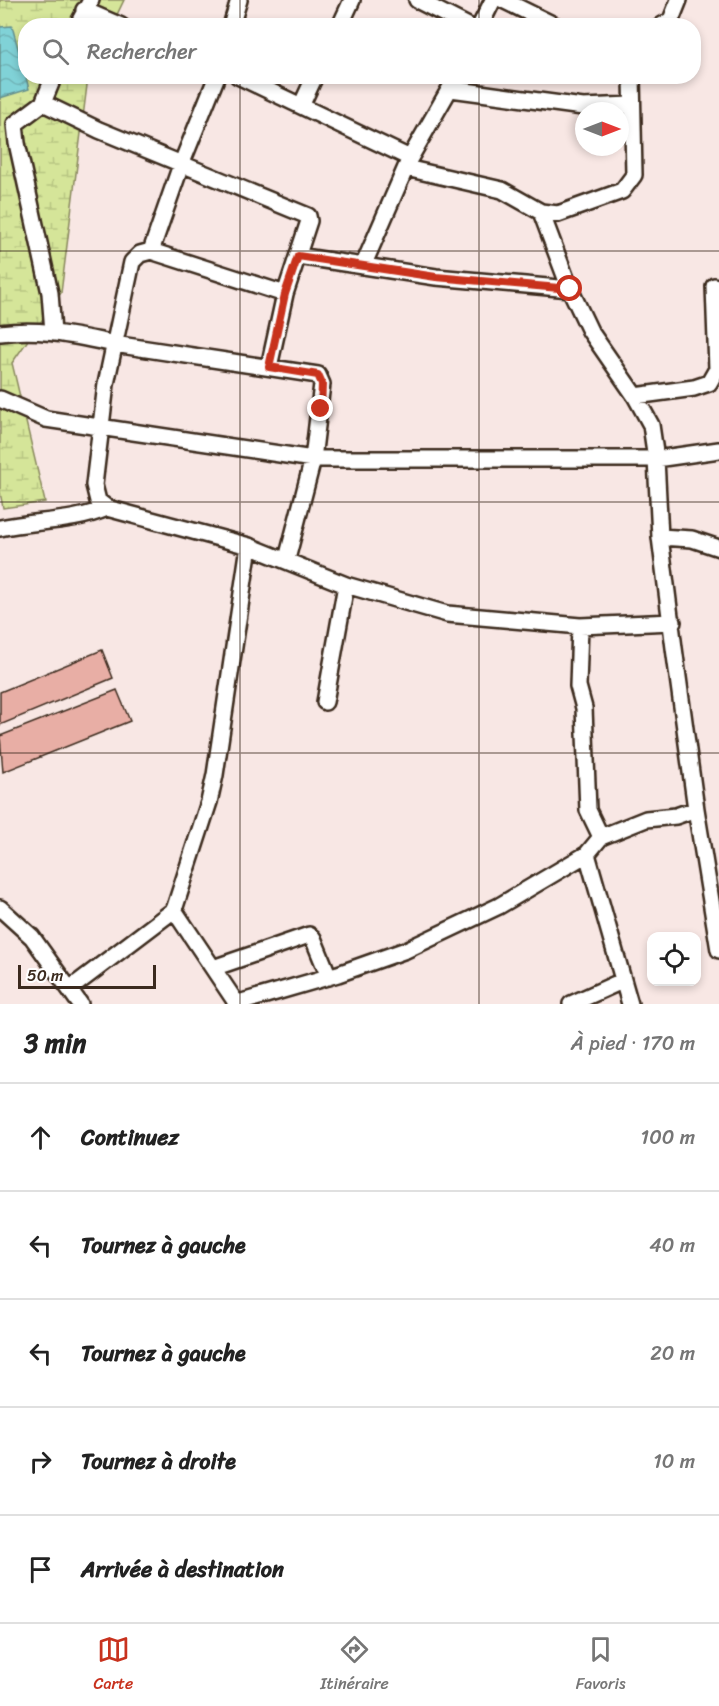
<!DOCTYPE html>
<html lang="fr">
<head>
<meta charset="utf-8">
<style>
  body { margin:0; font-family:Sriracha,sans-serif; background:#f2f2f2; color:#222 }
  .controls { position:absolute; right:18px; bottom:18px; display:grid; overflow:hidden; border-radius:12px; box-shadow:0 3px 9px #0003 }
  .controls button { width:54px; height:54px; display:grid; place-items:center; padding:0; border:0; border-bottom:2px solid #e0e0e0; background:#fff; color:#222; font:30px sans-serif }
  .compass { position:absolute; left:575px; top:102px; width:54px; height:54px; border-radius:50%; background:#fff; box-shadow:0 3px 9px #0003; rotate:90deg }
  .scale { position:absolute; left:18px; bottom:15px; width:138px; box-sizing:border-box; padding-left:6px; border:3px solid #3b2a1e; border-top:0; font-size:16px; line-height:21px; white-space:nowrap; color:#3b2a1e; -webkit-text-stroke:4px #fff; paint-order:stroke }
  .stop { position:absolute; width:18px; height:18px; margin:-14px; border:4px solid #c8321e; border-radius:50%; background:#fff }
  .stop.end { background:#c8321e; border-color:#fff; box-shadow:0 2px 6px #0008 }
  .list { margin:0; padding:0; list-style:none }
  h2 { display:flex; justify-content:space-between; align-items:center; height:78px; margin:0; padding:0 24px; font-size:26px }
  h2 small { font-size:20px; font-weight:400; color:#767676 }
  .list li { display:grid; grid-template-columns:39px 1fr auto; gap:18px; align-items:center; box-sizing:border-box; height:108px; padding:0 24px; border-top:2px solid #e0e0e0 }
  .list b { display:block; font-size:22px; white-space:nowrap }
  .list em { font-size:20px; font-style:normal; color:#767676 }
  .icon { flex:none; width:33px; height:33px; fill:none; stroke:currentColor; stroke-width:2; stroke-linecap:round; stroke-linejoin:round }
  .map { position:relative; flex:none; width:719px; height:1004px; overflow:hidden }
  .search { position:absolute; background:#fff; box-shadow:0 3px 9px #0003; left:18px; right:18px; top:18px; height:66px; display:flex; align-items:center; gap:15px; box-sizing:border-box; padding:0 21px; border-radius:24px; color:#767676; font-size:22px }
  .sheet { height:618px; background:#fff }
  nav { display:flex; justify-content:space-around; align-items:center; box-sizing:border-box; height:84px; border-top:2px solid #e0e0e0; background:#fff; font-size:16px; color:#767676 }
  nav a { display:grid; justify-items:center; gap:3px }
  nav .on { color:#c8321e }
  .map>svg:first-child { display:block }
  .wetland { fill:url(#wetland-marsh); stroke:#88885c; stroke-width:1.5 }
  .water { fill:url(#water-waves); stroke:#648f8d; stroke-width:1.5 }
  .building { fill:#e8aea5; stroke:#3b2a1e; stroke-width:1.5 }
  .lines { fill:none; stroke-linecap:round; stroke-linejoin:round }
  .street-casing { stroke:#3b2a1e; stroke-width:20 }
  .street { stroke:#fff; stroke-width:15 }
  .route { stroke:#c8321e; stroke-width:8 }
  .grid { fill:none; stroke:#3b2a1e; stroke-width:1.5; stroke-opacity:0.55 }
</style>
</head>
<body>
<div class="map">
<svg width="719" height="1004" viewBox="0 0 719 1004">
  <defs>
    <pattern id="wetland-marsh" width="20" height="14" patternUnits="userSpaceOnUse" patternTransform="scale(1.5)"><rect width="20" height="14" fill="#d5e599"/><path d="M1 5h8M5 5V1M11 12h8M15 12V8" fill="none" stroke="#b8c583"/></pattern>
    <pattern id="water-waves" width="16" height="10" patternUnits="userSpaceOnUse" patternTransform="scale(1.5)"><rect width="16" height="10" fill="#80d2d7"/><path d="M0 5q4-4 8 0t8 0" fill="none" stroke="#70b4b8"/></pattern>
  </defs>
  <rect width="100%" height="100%" fill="#f8e7e4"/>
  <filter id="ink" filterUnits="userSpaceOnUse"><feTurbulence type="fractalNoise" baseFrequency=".0167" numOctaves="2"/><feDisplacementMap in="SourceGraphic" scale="12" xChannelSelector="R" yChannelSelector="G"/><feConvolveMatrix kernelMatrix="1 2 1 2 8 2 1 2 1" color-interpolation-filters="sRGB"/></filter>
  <g filter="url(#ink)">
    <!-- wetland -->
    <path class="wetland" d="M 0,0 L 124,0 L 112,25 L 26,26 L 26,76 L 88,77 L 61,293 L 12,363 L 45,502 L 3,508 L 0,492 Z"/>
    <!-- water -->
    <path class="water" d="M 12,26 L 29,89 L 0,98 L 0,27 Z"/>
    <!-- building -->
    <path class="building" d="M 102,650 L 113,678 L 0,725 L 0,692 Z
      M 117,690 L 130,721 L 3,772 L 0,736 Z"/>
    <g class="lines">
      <defs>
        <path id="street" d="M 417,0 L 468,26
          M 503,0 L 556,26
          M 84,10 L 121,26
          M 77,26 L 91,0
          M 231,26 L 239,0
          M 340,26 L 352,0
          M 480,26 L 493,0
          M 661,26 L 671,20 L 679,0
          M 238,76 L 410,158
          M 451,89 L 583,107 L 631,105
          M 43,103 L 99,130 L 308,216 L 309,221 L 285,294 L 269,367
          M 301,106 L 315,76
          M 406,168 L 502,190 L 541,212 L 570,289 L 590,331 L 635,396 L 651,425 L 656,459 L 660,537 L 674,648 L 696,809 L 719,950
          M 541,212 L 558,214 L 622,191 L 634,175 L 632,76
          M 151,251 L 181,165 L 217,76
          M 298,256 L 436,277 L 570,289
          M 363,266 L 410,158 L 457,76
          M 285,294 L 151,251 L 140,254 L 132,262 L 106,384 L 94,485 L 98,501 L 107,508 L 249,546 L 346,585 L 447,614 L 580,626 L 673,622
          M 53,332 L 50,293 L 17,143 L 15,124 L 43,103 L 54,76
          M 0,333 C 47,327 81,338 127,346 C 191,356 254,365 318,375 L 322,384 L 313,459 L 287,559
          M 635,396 L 694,388 L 709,383 L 717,369 L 714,286
          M 0,399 L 46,419 L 313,459 L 656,459 L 719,450
          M 0,528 C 38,520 71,523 107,508
          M 660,537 L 692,539 L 719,548
          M 580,626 L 578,686 L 584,708 L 588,810 L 601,837
          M 325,702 L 346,585
          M 587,854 L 630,1004
          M 0,908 L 32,937 L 80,1004
          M 174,910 L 237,1004
          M 213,968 L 309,935 L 313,938 L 329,977
          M 71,988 L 174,910 L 209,802 L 215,775 L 249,546
          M 235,1004 L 338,974 L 406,950 L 499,906 L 587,854 L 601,837 L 646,819 L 676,816 L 696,809
          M 571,1004 L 622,981"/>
      </defs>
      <!-- street casing -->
      <use href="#street" class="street-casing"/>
      <!-- street -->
      <use href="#street" class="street"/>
    </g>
  </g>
  <g class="lines" filter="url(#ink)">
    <!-- route -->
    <path class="route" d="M 321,409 L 322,384 L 318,375 L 269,367 L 285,294 L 298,256 L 436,277 L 570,289"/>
  </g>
  <!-- grid -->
  <path class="grid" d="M 240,0 L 240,26M 479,0 L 479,26M 240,76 L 240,1004M 479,76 L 479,1004M 0,251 L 719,251M 0,502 L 719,502M 0,753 L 719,753"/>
</svg>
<div class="controls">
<button><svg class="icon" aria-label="locate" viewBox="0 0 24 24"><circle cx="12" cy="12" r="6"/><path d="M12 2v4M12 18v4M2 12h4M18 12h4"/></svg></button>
</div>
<svg class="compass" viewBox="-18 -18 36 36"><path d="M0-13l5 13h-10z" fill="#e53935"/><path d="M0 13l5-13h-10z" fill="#767676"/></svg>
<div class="scale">50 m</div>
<div class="stop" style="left:570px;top:289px"></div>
<div class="stop end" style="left:321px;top:409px"></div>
<div class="search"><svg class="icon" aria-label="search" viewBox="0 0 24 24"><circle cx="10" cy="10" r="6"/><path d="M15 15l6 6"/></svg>Rechercher</div>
</div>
<section class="sheet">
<h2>3 min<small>À pied · 170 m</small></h2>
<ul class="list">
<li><svg class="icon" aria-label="ahead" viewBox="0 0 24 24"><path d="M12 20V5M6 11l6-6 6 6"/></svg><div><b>Continuez</b></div><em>100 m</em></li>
<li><svg class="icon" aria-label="left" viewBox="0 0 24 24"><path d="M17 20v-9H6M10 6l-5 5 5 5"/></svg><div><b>Tournez à gauche</b></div><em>40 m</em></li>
<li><svg class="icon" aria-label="left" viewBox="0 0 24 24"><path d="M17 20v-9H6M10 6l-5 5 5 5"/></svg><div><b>Tournez à gauche</b></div><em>20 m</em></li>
<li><svg class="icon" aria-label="right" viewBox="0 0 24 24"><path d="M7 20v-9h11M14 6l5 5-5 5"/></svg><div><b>Tournez à droite</b></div><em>10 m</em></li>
<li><svg class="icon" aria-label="arrive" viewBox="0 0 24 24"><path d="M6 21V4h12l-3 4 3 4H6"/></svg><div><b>Arrivée à destination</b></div></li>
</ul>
</section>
<nav>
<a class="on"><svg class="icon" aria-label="map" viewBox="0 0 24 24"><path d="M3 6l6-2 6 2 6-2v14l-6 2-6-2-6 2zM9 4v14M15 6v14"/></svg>Carte</a>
<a><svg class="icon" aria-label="directions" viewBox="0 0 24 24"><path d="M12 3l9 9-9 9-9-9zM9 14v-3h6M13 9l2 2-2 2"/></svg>Itinéraire</a>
<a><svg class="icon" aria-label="saved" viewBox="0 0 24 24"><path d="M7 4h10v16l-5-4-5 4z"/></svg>Favoris</a>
</nav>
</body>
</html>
